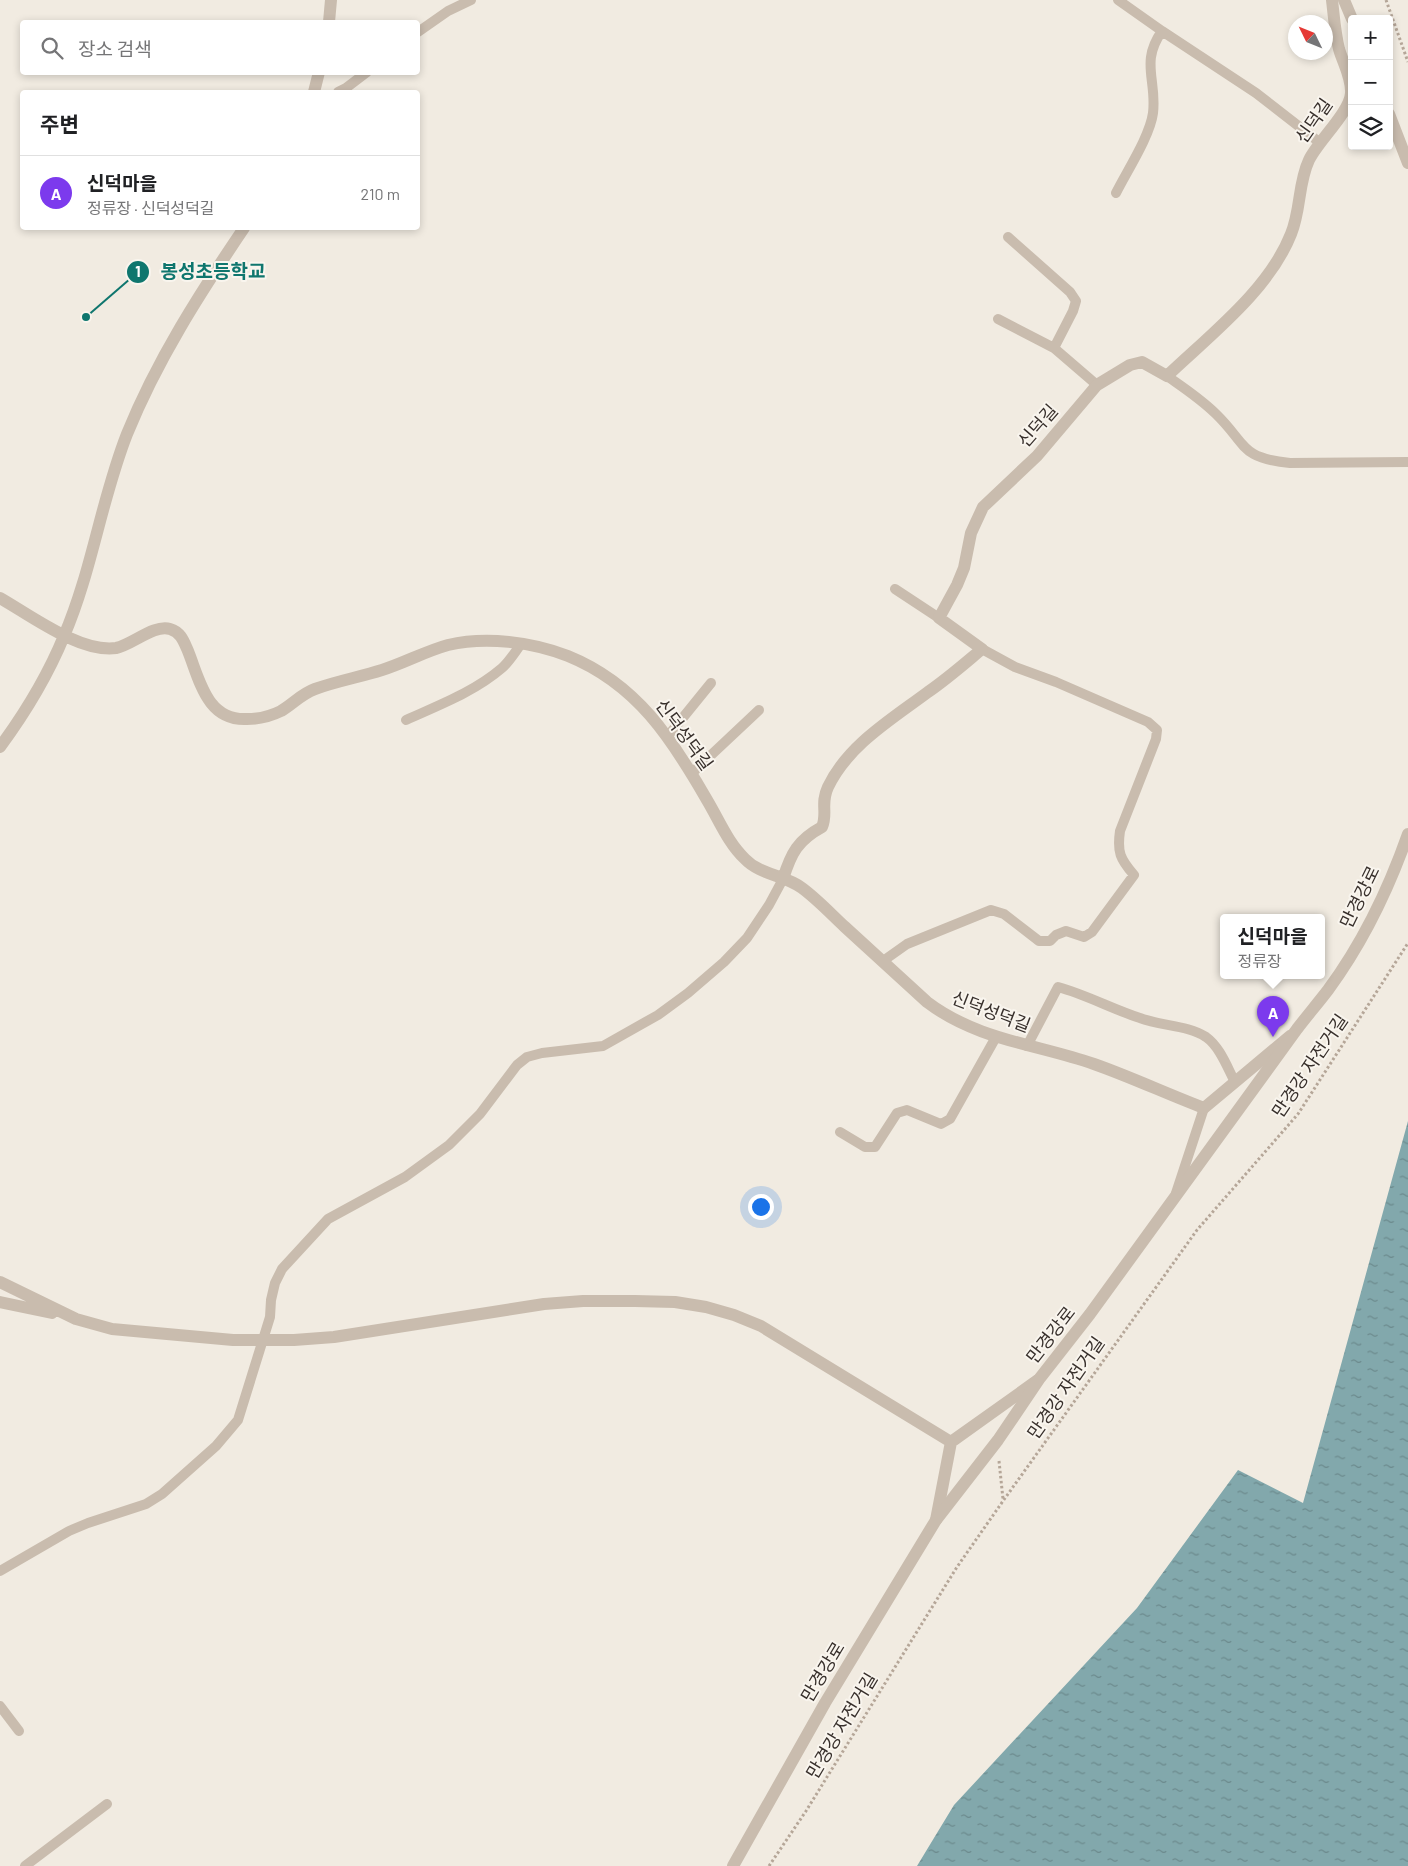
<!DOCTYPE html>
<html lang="ko">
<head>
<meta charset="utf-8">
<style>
  body { margin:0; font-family:Barlow,"Noto Sans KR",sans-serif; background:#f2f2f2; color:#202124 }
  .controls { position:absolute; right:15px; top:15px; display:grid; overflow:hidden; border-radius:5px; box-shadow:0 2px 8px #0003 }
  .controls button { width:45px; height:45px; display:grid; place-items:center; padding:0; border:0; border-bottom:1px solid #e0e0e0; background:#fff; color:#202124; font:25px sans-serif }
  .compass { position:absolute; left:1288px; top:15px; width:45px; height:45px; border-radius:50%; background:#fff; box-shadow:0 2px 8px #0003; rotate:313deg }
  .you { position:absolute; left:760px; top:1206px; width:18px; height:18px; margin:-12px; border:4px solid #fff; border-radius:50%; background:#1a73e8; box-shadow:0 0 0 8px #1a73e833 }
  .badge { display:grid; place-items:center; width:32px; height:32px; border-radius:50%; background:#7c3aed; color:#fff; font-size:16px; font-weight:700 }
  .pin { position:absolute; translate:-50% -41px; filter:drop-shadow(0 1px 2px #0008) }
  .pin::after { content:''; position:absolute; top:26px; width:18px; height:15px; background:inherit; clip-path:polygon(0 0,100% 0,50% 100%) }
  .popup { position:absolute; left:1220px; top:914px; width:105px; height:65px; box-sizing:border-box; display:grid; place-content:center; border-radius:5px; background:#fff; filter:drop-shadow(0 1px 4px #0005); font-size:16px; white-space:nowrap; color:#757577 }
  .popup b { font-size:19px; color:#202124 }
  .popup::after { content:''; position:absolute; left:50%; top:100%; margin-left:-10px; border:10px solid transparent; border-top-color:#fff }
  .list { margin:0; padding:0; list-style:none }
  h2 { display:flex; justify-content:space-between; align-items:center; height:65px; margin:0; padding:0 20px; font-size:21px }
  h2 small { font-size:16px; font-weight:400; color:#757577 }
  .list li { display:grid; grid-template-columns:32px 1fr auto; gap:15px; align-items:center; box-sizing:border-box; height:75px; padding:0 20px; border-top:1px solid #e0e0e0 }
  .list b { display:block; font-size:19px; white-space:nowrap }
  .list p { margin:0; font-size:16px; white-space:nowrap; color:#757577 }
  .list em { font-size:16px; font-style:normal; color:#757577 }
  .icon { flex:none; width:28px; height:28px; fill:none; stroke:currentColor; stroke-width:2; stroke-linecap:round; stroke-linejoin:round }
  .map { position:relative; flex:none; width:1408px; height:1866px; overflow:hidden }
  .search { position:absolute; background:#fff; box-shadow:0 2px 8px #0003; left:20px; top:20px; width:400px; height:55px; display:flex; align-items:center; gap:12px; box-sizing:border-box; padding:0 18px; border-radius:5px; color:#757577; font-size:19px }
  .panel { position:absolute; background:#fff; box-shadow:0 2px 8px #0003; left:20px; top:90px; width:400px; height:140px; border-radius:5px }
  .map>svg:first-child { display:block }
  .water { fill:url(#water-ripples) }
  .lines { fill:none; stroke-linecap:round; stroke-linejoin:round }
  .path { stroke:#b5a698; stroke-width:3; stroke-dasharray:2.5 2.5; stroke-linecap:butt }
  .service { stroke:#c9bcae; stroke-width:10 }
  .minor { stroke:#c9bcae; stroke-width:12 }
  .tertiary { stroke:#c9bcae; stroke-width:12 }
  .labels { text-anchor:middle; stroke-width:4; stroke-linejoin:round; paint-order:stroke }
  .street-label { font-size:18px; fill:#38302c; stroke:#f9f5ee }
  .leader { fill:none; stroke:#0f766e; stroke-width:2 }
  .callout-dot { fill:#0f766e; stroke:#f9f5ee; stroke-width:2 }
  .mark-label { font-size:15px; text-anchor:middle; font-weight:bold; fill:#fff }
  .callout-label { font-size:19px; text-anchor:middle; font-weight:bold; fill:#0f766e; stroke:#f9f5ee; stroke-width:4; stroke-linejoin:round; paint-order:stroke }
</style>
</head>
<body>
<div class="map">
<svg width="1408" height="1866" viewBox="0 0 1408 1866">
  <defs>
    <pattern id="water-ripples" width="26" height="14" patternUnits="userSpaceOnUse" patternTransform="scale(1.25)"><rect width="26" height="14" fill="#82a8ac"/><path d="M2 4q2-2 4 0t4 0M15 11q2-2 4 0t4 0" fill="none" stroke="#6b898c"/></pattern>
  </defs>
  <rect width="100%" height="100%" fill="#f1ebe1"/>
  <!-- water -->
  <path class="water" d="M 1408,1121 L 1408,1866 L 917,1866 L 954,1805 L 1137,1608 L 1238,1470 L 1303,1503 Z"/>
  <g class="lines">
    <!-- path -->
    <path class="path" d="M 1386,0 L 1408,62
      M 999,1461 L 1003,1499
      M 769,1866 L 806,1811 L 957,1567 L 1003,1501 L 1197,1230 L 1298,1114 L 1408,943"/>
    <!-- service -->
    <path class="service" d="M 1118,0 L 1162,31 L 1256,93 L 1319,142
      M 418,32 L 448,11 L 471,0
      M 338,92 L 346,88 L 367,72
      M 1116,193 C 1127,171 1150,136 1153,113 C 1157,80 1140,62 1162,31
      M 1008,237 L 1070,292 L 1076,301 L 1073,311 L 1054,348
      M 998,319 L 1054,348 L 1097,385
      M 1167,376 C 1184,388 1201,399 1216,414 C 1247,444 1239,458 1290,463 L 1408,462
      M 895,589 L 939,618
      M 406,720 C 439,705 474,692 502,668 C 509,662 515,652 521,644
      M 668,736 L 711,683
      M 692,773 L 759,710
      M 883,961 L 907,944 L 991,910 L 1004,914 L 1039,941 L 1050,941 L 1056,935 L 1066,931 L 1084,937 L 1092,932 L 1134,875 C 1120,859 1117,852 1120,831 L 1156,739 L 1157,730 L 1148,722 L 1056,682 L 1015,667 L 982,649
      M 1027,1046 L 1058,987 C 1087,995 1112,1009 1140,1018 C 1161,1026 1188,1025 1206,1037 C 1220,1047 1227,1067 1235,1082
      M 840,1132 L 865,1147 L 875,1147 L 897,1113 L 907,1110 L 941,1124 L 950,1119 L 996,1037
      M 1176,1193 L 1204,1108
      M 0,1571 L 69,1531 L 88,1523 L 146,1504 L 162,1494 L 216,1446 L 238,1420 L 270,1317 L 271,1300 L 275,1283 L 282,1269 L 328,1219 L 405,1177 L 449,1145 L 480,1114 L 517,1065 L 527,1057 L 542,1053 L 603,1046 L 658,1015 L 688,993 L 724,962 L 747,938 L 769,905 L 783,879
      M 0,1706 L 19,1731
      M 25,1866 L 107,1804"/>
    <!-- minor -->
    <path class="minor" d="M 329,22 L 331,0
      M 314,92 L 319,72
      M 0,598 C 30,615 80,653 116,648 C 132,645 154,624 170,629 C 181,632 184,642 188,651 C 200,681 207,721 247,719 C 258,719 271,716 281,711 C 293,704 301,694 315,689 C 337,681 360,677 382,670 C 404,663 426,651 448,645 C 486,636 532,642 568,656 C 637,684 672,739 707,800 C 719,820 728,843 745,859 C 760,875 785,875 802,888 C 817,899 831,914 845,927 C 872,952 900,977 927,1002 C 977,1040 1036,1044 1094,1064 C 1131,1077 1167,1094 1204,1108 L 1290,1036
      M 0,747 C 25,713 48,675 64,636 C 92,571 101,500 127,434 C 157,360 200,293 244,228
      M 783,879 C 791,853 798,840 822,827 C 828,813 820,804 828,787 C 848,745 892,719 928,692 C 947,679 964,664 982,649 L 939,618 L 957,585 L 964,568 L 971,533 L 983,507 L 1037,456 L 1097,385 L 1130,365 L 1142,362 L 1167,376 C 1210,335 1269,290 1291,234 C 1301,210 1298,183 1309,160 C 1318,141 1350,112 1351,93 C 1352,78 1343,63 1339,49 C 1335,33 1334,17 1332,0
      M 0,1282 L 76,1319 L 112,1329 L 233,1340 L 294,1340 L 334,1337 L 544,1304 L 583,1301 L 635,1301 L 675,1302 L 706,1307 L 734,1315 L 761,1326 L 951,1442
      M 0,1302 L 52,1313
      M 936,1520 L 951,1442 L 1038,1380"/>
    <!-- tertiary -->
    <path class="tertiary" d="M 1344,0 L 1352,19
      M 1389,114 L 1408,163
      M 733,1866 L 825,1703 L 936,1520 L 998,1440 L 1040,1378 L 1090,1314 L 1297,1029 C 1307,1016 1318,1003 1328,990 C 1362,944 1389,888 1408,834"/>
  </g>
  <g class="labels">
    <!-- street labels -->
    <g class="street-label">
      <text transform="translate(1314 121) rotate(-55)" y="6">신덕길</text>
      <text transform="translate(1038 426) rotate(-49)" y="6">신덕길</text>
      <text transform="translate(684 735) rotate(54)" y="6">신덕성덕길</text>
      <text transform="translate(1360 897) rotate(-64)" y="6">만경강로</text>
      <text transform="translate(991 1012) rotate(21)" y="6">신덕성덕길</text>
      <text transform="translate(1310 1066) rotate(-56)" y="6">만경강 자전거길</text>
      <text transform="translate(1051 1335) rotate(-52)" y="6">만경강로</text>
      <text transform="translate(1066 1388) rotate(-55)" y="6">만경강 자전거길</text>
      <text transform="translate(823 1672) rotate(-59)" y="6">만경강로</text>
      <text transform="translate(842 1726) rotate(-59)" y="6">만경강 자전거길</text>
    </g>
  </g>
  <!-- callouts -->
  <path class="leader" d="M86 317L138 272"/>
  <g class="callout-dot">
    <circle cx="86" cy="317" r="5"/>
    <circle cx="138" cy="272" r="12"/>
  </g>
  <g class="mark-label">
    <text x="138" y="277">1</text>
  </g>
  <g class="callout-label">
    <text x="213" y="278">봉성초등학교</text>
  </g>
</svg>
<div class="controls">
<button>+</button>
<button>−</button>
<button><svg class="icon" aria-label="layers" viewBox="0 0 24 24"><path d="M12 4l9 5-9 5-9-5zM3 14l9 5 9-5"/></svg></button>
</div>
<svg class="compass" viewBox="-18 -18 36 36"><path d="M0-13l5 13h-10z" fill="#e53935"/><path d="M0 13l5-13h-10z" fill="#757577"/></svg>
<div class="you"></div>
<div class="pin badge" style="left:1273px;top:1037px">A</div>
<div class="popup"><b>신덕마을</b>정류장</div>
<div class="search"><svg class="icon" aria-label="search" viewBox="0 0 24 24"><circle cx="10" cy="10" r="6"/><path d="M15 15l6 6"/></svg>장소 검색</div>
<section class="panel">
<h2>주변<small></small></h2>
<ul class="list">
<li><span class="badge">A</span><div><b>신덕마을</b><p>정류장 · 신덕성덕길</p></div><em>210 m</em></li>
</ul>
</section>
</div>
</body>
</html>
